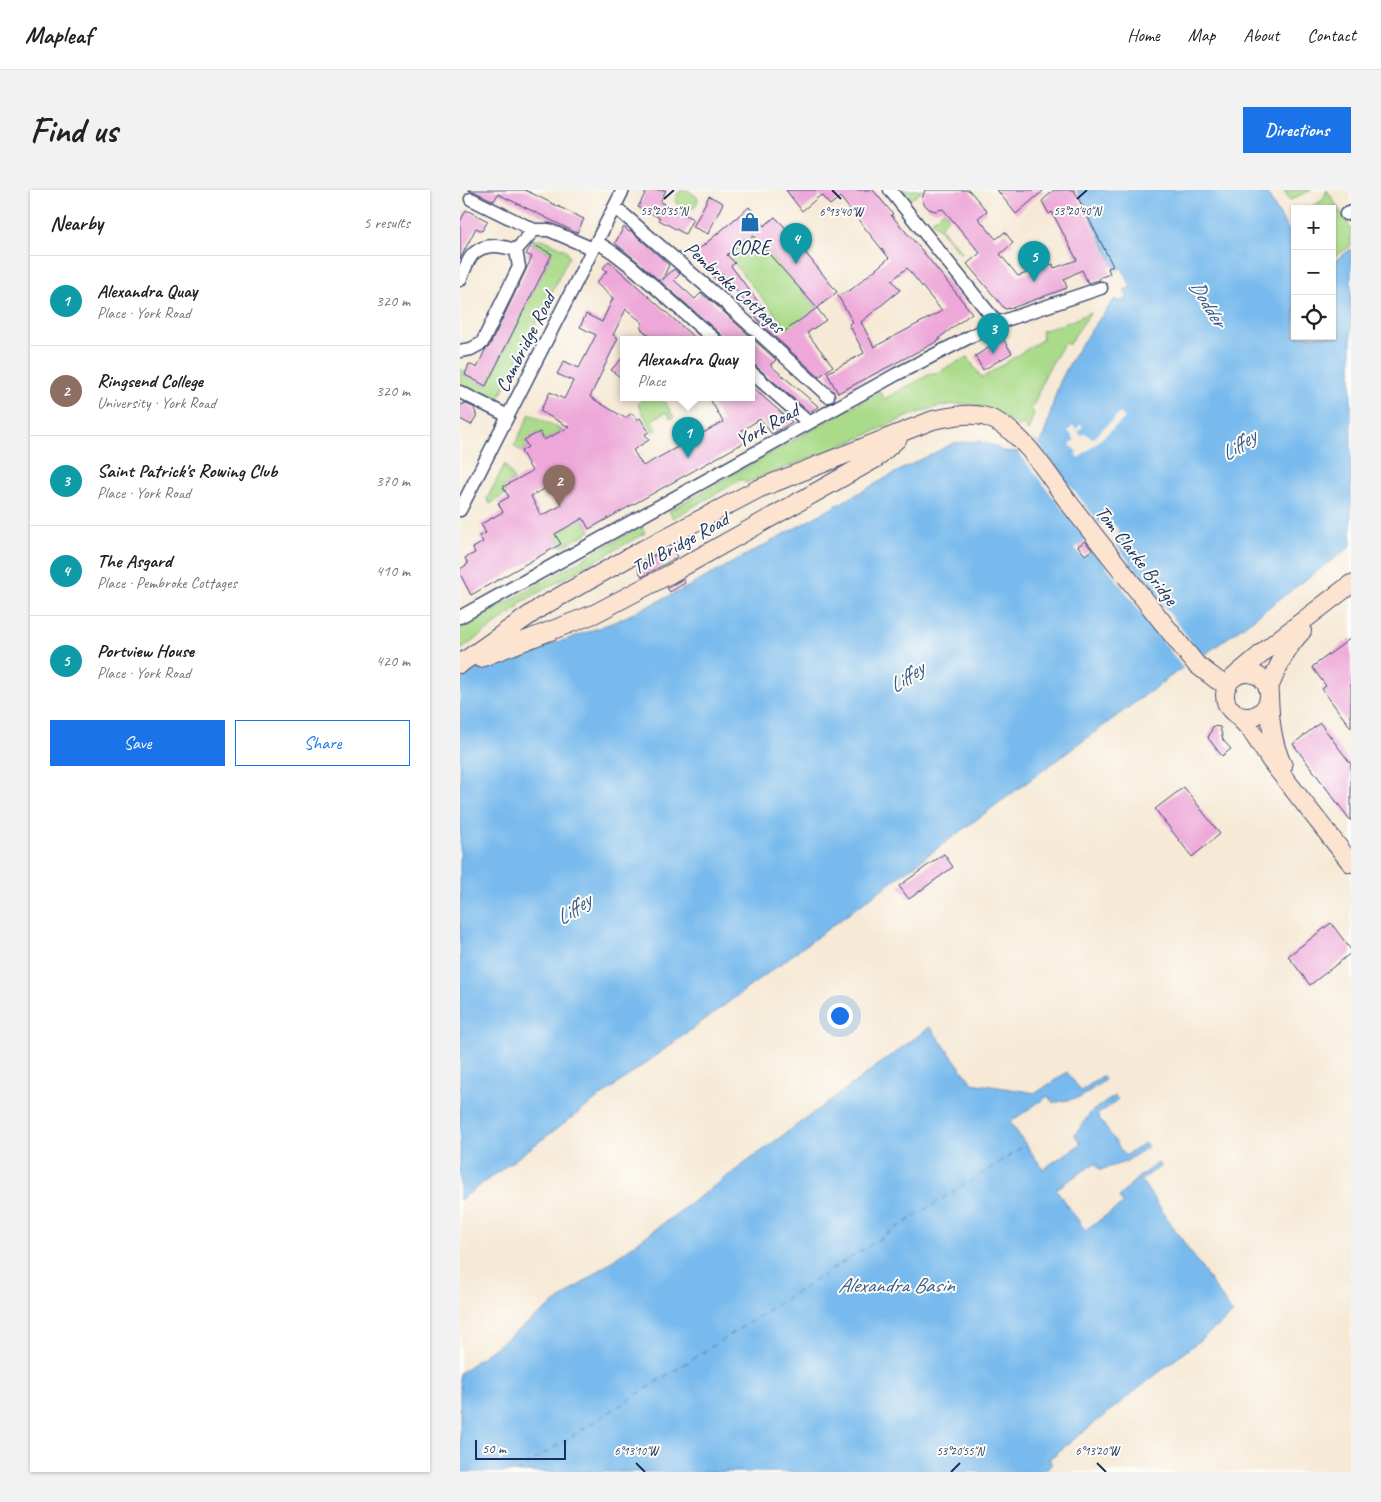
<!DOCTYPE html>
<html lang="en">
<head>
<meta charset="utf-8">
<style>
  body { margin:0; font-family:Caveat,sans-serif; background:#f2f2f2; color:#222 }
  .controls { position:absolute; right:15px; top:15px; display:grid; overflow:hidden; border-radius:0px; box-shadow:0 1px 4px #0004 }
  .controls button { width:45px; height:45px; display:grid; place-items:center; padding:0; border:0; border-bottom:1px solid #e0e0e0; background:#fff; color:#222; font:25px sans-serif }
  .scale { position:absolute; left:15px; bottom:12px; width:91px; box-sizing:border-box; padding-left:5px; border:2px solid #1b2f5e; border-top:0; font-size:14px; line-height:18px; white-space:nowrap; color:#1b2f5e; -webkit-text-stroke:4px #fdfcf7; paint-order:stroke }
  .you { position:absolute; left:379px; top:825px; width:18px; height:18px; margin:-12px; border:4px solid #fff; border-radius:50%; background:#1a73e8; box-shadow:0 0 0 8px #1a73e833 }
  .badge { display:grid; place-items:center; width:32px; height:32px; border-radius:50%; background:#1a73e8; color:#fff; font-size:16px; font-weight:700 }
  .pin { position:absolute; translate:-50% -41px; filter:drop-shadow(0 1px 2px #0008) }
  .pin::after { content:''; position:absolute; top:26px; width:18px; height:15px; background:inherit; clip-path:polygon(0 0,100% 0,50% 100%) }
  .popup { position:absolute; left:160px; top:146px; width:135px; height:65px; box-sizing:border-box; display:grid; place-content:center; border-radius:0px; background:#fff; filter:drop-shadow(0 1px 4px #0005); font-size:16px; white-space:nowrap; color:#767676 }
  .popup b { font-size:19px; color:#222 }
  .popup::after { content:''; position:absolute; left:50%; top:100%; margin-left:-10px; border:10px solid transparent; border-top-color:#fff }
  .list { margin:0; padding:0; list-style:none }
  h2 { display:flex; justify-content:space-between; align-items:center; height:65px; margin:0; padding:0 20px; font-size:21px }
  h2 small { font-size:16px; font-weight:400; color:#767676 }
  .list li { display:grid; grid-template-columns:32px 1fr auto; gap:15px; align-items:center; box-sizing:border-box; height:90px; padding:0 20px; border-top:1px solid #e0e0e0 }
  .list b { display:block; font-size:19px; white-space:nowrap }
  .list p { margin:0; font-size:16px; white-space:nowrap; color:#767676 }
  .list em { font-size:16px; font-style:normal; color:#767676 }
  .actions { display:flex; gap:10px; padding:15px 20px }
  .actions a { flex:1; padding:11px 0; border:1px solid #1a73e8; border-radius:0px; text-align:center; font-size:18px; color:#1a73e8 }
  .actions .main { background:#1a73e8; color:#fff }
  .icon { flex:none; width:28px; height:28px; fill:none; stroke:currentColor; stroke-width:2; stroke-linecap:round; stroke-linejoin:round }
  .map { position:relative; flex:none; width:891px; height:1282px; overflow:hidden; border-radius:0px }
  header { display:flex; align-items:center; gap:30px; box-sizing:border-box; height:70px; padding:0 25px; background:#fff; border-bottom:1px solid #e0e0e0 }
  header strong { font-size:24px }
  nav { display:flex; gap:28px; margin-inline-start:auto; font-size:18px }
  .intro { display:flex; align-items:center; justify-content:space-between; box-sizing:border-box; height:120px; padding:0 30px }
  h1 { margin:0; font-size:35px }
  .button { padding:12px 22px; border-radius:0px; background:#1a73e8; color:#fff; font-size:18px; font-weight:700 }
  main { display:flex; gap:30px; padding:0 30px }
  aside { flex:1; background:#fff; border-radius:0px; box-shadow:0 1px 4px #0004 }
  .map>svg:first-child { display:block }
  .green { fill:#aadb8a; stroke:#628574 }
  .water { fill:#78baed; stroke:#4a74a6 }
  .pier { fill:#f6e9d5 }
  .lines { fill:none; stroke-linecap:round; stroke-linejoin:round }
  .ferry { stroke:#375989; stroke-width:1; stroke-dasharray:6 5; stroke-linecap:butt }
  .building { fill:#eda7d9; fill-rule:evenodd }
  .minor-casing { stroke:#3c4b70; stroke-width:15 }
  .secondary-casing { stroke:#3c4b70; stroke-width:20 }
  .minor { stroke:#fff; stroke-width:12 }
  .secondary { stroke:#fde4d1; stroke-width:18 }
  .ticks { fill:none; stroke:#1b2f5e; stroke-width:2 }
  .labels { text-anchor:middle; stroke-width:4; stroke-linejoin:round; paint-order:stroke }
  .poi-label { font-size:20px; fill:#1b2f5e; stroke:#fdfcf7 }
  .street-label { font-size:20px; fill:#1b2f5e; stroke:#fdfcf7 }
  .water-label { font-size:21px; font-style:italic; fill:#375989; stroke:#fdfcf7 }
  .ticks-label { font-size:12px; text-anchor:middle; fill:#1b2f5e; stroke:#fdfcf7; stroke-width:4; stroke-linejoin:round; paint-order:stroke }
</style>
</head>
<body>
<header>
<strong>Mapleaf</strong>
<nav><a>Home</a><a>Map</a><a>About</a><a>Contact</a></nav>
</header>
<div class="intro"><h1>Find us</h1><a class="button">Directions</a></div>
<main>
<aside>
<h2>Nearby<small>5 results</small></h2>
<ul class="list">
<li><span class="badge" style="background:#0f9aa8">1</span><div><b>Alexandra Quay</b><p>Place · York Road</p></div><em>320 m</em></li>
<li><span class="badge" style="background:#8d6e63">2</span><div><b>Ringsend College</b><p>University · York Road</p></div><em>320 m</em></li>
<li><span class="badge" style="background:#0f9aa8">3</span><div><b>Saint Patrick's Rowing Club</b><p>Place · York Road</p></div><em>370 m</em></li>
<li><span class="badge" style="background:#0f9aa8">4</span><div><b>The Asgard</b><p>Place · Pembroke Cottages</p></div><em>410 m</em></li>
<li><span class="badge" style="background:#0f9aa8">5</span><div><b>Portview House</b><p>Place · York Road</p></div><em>420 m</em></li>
</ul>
<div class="actions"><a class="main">Save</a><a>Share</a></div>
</aside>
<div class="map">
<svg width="891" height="1282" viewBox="0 0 891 1282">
  <rect width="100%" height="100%" fill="#fdfcf7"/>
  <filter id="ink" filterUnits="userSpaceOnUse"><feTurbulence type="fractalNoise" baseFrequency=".02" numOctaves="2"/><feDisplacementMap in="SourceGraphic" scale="10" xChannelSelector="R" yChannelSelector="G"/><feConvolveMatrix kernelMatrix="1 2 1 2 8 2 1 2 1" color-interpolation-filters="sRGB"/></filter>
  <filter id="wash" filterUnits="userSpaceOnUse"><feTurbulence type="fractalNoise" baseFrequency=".0096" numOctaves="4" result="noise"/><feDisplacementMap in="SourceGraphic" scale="20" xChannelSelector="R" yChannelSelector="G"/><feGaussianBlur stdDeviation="1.12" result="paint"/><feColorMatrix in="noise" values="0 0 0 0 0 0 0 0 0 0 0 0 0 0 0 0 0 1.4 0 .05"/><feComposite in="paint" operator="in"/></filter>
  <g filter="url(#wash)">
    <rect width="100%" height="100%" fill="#f6e9d5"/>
    <!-- green -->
    <path class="green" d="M 221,0 L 228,0 L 238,8 C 236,24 226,18 216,13 L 215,8 Z
      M 442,0 L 463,0 L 453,8 L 449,8 Z
      M 824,0 L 851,0 L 830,10 Z
      M 867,0 L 891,39 L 891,56 L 872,68 L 872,19 L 846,19 L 863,10 Z
      M 484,21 L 489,26 L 480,37 L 502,62 L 501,64 L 472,31 Z
      M 293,46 L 357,118 L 329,141 L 267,65 L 285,49 L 286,51 Z
      M 79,49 L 83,49 L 106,60 L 109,67 L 36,214 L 0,196 L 0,179 L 6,182 L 5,185 L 26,196 L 92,64 L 71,53 Z
      M 631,122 L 608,155 L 605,152 L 586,183 L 574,214 L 570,218 L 574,223 L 568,241 L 563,234 L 559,237 C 542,223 519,213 496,214 C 464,216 425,237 395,250 C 359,265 322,279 285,293 L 282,289 L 213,328 L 209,321 L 420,201 L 424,209 L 472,183 L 473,185 L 507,167 L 522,188 L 583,149 L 581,141 L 609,132 Z
      M 185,207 L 202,207 L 214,227 L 211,229 L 206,222 L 192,230 L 197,240 L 193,242 L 178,214 Z
      M 70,224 L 102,240 L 84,250 L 80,242 L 65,250 L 68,257 L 61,261 L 54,256 Z
      M 45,274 L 54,290 L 43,297 L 47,303 L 30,314 L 27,309 Z
      M 123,328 L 130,341 L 102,357 L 95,344 Z
      M 181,336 L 185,343 L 58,414 L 59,417 L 0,460 L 0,439 Z"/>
    <!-- water -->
    <path class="water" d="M 617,0 L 805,0 L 835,51 L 835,146 L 872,146 L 872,73 L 891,59 L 891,356 L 743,466 L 741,464 L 0,1010 L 0,490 L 28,473 L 69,460 L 108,449 L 157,431 L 230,396 L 446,277 L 494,253 L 519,251 L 537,257 L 541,261 L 558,262 L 574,249 L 580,255 C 589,234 592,211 601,190 C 615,160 634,136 654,110 L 656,109 L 658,112 L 668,108 L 664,100 L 671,97 L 662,78 L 656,80 Z
      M 470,837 L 512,893 L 576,903 L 607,882 L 621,901 L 642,886 L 645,890 L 621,907 L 593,913 L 588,906 L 550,932 L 583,979 L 621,954 L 615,945 L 631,922 L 655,906 L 658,910 L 637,925 L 665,966 L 685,953 L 688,957 L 665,972 L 640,980 L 635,973 L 596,999 L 625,1040 L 663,1014 L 659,1007 L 676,989 L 698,973 L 701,976 L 681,990 L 773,1124 L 589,1269 L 592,1274 L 582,1282 L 0,1282 L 0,1183 Z"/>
    <!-- pier -->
    <path class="pier" d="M 660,223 L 665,228 L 619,268 L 615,265 L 617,262 L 610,254 L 615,250 L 608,241 L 613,236 L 616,239 L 621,234 L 623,236 L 618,242 L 622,246 L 625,243 L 632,249 Z
      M 574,249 L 640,334 L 647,332 L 652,333 L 658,339 L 659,347 L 655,353 L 741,464 L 723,478 L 634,360 L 623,368 L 615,358 L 626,349 L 558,262 Z"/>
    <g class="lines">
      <!-- ferry -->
      <path class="ferry" d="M 56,1282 L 566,955"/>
    </g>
    <g id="blocks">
      <!-- building -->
      <path class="building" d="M 8,0 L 65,0 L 124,29 L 117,43 L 38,4 L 34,11 L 15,2 Z
        M 187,0 L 206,0 L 200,12 L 233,29 L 225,44 L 199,30 L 200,28 L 178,17 Z
        M 326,0 L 413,0 L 433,24 L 431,25 L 460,58 L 512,123 L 479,148 L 480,150 L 378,203 L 367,183 L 404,163 L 389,134 L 393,132 L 378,106 L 392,99 L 429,68 L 380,7 L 370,15 L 361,5 L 342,21 ZM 447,78 L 482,121 L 414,157 L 401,132 L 440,100 L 432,90 Z
        M 465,0 L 509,0 L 527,21 L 518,28 L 536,49 L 545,42 L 553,53 L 540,64 L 558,86 L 593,74 L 594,78 L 617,70 L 592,22 L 589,24 L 582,11 L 594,0 L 614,0 L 653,76 L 648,78 L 650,84 L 639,88 L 640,90 L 628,93 L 622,80 L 604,89 L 607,98 L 552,118 L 545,119 L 507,74 L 520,63 L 483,19 L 475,21 L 469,19 L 464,14 L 462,9 Z
        M 537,0 L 584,0 L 556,24 Z
        M 249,6 L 263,13 L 248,44 L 233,37 Z
        M 289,17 L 304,36 L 315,27 L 324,36 L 377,102 L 357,118 L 366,130 L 347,143 L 373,176 L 359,187 L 303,136 L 263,83 L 256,90 L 239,71 L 231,66 ZM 293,46 L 357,118 L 322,143 L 271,76 L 275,73 L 267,65 L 285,49 L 286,51 Z
        M 6,20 L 28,31 L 22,41 L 16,38 L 0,69 L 0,32 Z
        M 164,37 L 169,42 L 171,41 L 209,75 L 202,90 L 214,79 L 220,84 L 214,90 L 235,109 L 241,103 L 255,114 L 316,170 L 310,175 L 359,217 L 349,222 L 292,173 L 292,149 L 266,149 L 177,71 L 155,53 Z
        M 72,54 L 92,64 L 26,196 L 5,185 L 9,174 L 17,178 L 25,160 L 29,157 L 72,67 L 66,64 Z
        M 149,71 L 236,149 L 193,149 L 181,139 L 181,136 L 183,133 L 166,119 L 153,145 L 158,148 L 130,207 L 165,228 L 172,223 L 177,230 L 180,228 L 189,242 L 185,244 L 189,250 L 173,260 L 183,276 L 263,232 L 249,207 L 292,207 L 292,197 L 332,232 L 312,244 L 300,229 L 281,241 L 287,251 L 129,339 L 123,328 L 95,344 L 101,354 L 11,405 L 0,384 L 0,379 L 8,374 L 5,368 L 15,363 L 13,358 L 23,352 L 19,346 L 26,343 L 21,334 L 43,322 L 38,313 L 49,307 L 43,297 L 72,281 L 61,261 L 68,257 L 64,250 L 80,242 L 84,250 L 109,237 L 80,221 L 90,202 L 104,209 L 113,191 L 97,184 L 104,171 L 119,178 L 136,145 L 120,137 L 126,124 L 142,132 L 153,108 L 136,93 L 147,81 L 143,78 ZM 92,295 L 102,315 L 81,326 L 71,306 Z
        M 538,141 L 552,163 L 523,180 L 515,166 L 535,154 L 530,146 Z
        M 164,166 L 164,190 L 151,180 Z
        M 0,213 L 3,215 L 4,213 L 15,218 L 14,220 L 16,222 L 15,224 L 17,225 L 11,235 L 0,229 Z
        M 625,351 L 632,360 L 625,365 L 618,356 Z
        M 212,359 L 217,367 L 182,387 L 178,379 L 183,376 L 181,373 L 198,364 L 200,366 Z
        M 223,389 L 225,393 L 210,402 L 207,398 Z
        M 891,448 L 891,538 L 862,499 L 866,496 L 852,477 Z
        M 860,533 L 891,574 L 891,631 L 833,554 Z
        M 753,536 L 760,537 L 763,550 L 771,559 L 762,566 L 748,548 Z
        M 724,597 L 760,644 L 732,667 L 695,619 Z
        M 484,664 L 493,677 L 449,709 L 439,696 Z
        M 871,733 L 891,760 L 891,763 L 850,795 L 828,766 Z"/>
    </g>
  </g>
  <g filter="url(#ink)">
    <use href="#blocks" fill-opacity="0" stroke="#3c4b70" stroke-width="1"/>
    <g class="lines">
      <defs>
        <path id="minor" d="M 430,0 L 537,133
          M 11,9 L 74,40 L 89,40 L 133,59
          M 155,17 L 260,108 L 368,206
          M 886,24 L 891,22
          M 137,52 L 154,63 L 172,77 L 254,149
          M 56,60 L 74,40
          M 0,90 C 4,82 7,70 13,64 C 26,52 42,56 56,60
          M 0,161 L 11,159 L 22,153 L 59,77 L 56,60
          M 292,183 L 349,233
          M 0,202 L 48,226
          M 0,320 L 163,0
          M 0,427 L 437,184 L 537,133 L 641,98"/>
        <path id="secondary" d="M 20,468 L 134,424 L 210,384 L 415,269 L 438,248
          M 0,474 L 81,417 L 184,359 L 298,299 L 473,230 C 494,226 516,220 536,231 C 567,248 588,285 609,313 C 651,367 693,421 736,474 L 757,490 L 768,495
          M765 505a22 22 0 1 1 44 0a22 22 0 1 1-44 0Z
          M 774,487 L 818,450 L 891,394
          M 808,500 C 818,477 824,460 842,441
          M 809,506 C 810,531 812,553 823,576
          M 771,519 L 790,539 L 811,571 L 891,673"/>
      </defs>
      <!-- minor casing -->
      <use href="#minor" class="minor-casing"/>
      <!-- secondary casing -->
      <use href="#secondary" class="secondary-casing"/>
      <!-- minor -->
      <use href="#minor" class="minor"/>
      <!-- secondary -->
      <use href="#secondary" class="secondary"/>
    </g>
  </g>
  <!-- ticks -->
  <path class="ticks" d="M 372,0 L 381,9M 204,9 L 214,0M 617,9 L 627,0M 176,1273 L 185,1282M 637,1273 L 646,1282M 491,1282 L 500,1273"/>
  <!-- icons -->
  <defs>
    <symbol id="shop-bare" viewBox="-9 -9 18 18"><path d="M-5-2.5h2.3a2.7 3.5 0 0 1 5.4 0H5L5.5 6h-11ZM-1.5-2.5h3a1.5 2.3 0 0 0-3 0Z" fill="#1f6fb2" stroke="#fdfcf7" stroke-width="2.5" paint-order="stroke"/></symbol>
  </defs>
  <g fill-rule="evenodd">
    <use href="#shop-bare" x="276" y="18" width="28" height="28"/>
  </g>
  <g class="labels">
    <!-- poi labels -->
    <g class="poi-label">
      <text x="290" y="64">CORE</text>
    </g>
    <!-- street labels -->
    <g class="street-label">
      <text transform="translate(275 97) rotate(42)" y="7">Pembroke Cottages</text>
      <text transform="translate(65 152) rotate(-63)" y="7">Cambridge Road</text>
      <text transform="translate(307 235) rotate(-29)" y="7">York Road</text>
      <text transform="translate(220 353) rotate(-29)" y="7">Toll Bridge Road</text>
      <text transform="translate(677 365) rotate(52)" y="7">Tom Clarke Bridge</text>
    </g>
    <!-- water labels -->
    <g class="water-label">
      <text transform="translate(748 113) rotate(58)" y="7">Dodder</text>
      <text transform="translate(778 255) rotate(-35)" y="7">Liffey</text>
      <text transform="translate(446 487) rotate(-35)" y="7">Liffey</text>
      <text transform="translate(113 719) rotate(-35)" y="7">Liffey</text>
      <text x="436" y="1102">Alexandra Basin</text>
    </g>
  </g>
  <g class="ticks-label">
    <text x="204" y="25">53°20'35"N</text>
    <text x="617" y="25">53°20'40"N</text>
    <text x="381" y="26">6°13'40"W</text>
    <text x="176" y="1265">6°13'10"W</text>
    <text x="637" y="1265">6°13'20"W</text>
    <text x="500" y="1265">53°20'55"N</text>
  </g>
</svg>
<div class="controls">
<button>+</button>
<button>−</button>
<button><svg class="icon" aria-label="locate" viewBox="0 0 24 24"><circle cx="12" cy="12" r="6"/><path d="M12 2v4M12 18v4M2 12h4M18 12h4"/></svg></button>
</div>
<div class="scale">50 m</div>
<div class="you"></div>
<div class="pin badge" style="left:228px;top:268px;background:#0f9aa8">1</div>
<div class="popup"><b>Alexandra Quay</b>Place</div>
<div class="pin badge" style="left:99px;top:316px;background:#8d6e63">2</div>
<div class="pin badge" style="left:533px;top:164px;background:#0f9aa8">3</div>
<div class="pin badge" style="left:336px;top:74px;background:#0f9aa8">4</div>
<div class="pin badge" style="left:574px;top:92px;background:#0f9aa8">5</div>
</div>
</main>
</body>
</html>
